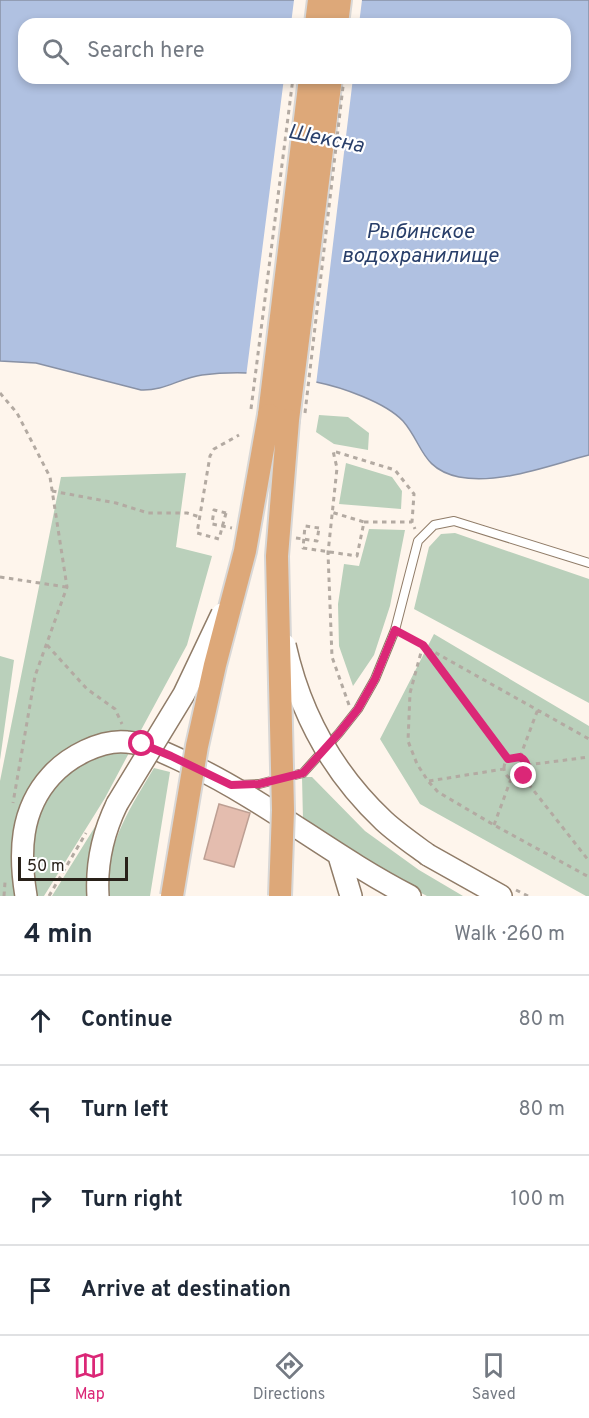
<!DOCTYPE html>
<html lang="en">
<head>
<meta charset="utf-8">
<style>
  body { margin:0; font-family:Overpass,sans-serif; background:#f6f6f7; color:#1f2937 }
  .scale { position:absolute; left:18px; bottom:15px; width:110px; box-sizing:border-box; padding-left:6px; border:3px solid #292119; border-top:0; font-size:16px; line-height:21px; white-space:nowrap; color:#292119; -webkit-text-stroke:4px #fff; paint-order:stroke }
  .stop { position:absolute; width:18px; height:18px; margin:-14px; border:4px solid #db2777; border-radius:50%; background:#fff }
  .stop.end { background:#db2777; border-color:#fff; box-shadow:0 2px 6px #0008 }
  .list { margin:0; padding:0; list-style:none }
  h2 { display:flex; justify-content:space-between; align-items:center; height:78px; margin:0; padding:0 24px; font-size:26px }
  h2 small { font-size:20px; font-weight:400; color:#747a83 }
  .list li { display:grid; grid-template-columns:39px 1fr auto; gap:18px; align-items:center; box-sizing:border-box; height:90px; padding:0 24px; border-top:2px solid #e0e1e3 }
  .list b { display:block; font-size:22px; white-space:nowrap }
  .list em { font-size:20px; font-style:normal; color:#747a83 }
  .icon { flex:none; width:33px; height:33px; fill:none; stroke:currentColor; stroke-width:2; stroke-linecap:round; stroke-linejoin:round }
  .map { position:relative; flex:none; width:589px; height:896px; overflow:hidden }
  .search { position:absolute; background:#fff; box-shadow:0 3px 9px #0003; left:18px; right:18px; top:18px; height:66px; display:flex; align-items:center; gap:15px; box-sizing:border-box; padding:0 21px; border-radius:18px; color:#747a83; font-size:22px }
  .sheet { height:438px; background:#fff }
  nav { display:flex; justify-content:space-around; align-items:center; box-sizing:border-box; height:84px; border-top:2px solid #e0e1e3; background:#fff; font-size:16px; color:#747a83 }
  nav a { display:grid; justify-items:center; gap:3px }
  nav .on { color:#db2777 }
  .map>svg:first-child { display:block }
  .green { fill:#bad0bb }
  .water { fill:#b0c1e1; stroke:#8891a5; stroke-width:1.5; fill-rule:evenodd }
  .pier { fill:#fef5ec }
  .building { fill:#e4bdaf; stroke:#bd9f93; stroke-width:1.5 }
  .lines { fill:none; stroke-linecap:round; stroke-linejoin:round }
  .service-casing { stroke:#907c68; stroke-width:10 }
  .secondary-casing { stroke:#907c68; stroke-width:24 }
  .primary-casing { stroke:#d8d7d6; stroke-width:26 }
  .path { stroke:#b3aaa2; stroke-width:3; stroke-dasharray:4.5 4.5; stroke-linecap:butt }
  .service { stroke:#fff; stroke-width:8 }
  .secondary { stroke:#fff; stroke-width:21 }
  .primary { stroke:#dda879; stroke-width:22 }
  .secondary-bridge-casing { stroke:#907c68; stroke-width:24; stroke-linecap:butt }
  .primary-bridge-casing { stroke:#d8d7d6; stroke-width:26; stroke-linecap:butt }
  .path-bridge { stroke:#b3aaa2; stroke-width:3; stroke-dasharray:4.5 4.5; stroke-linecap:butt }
  .secondary-bridge { stroke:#fff; stroke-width:21 }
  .primary-bridge { stroke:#dda879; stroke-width:22 }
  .route { stroke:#db2777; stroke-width:8 }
  .labels { text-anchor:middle; stroke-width:4.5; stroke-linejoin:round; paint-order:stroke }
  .water-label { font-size:21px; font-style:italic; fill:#293f6a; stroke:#fff }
</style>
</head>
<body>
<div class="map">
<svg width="589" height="896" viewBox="0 0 589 896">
  <rect width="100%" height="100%" fill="#fef5ec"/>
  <!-- green -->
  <path class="green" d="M 319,415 L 348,417 L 369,433 L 368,450 L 334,444 L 316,432 Z
    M 346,463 L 392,477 L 402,491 L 401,509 L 339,504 Z
    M 186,473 L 176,547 L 212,556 L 187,645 L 140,732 L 106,733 L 83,742 L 46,776 L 21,896 L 0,896 L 0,781 L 61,477 Z
    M 369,529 L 405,530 L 390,606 L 374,655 L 353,686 L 339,646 L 338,604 L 344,564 L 359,566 Z
    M 455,533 L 589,579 L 589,703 L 414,609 L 429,547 L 441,534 Z
    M 434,634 L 589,726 L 589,896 L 586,896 L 420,804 L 380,739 Z
    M 0,656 L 14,660 L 0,760 Z
    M 115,751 L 130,751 L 105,798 L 44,896 L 36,896 C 34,884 30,871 31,859 C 31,847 33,823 38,813 C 51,780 82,760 115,751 Z
    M 154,768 L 170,772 L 150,896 L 109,896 C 103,848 130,808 154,768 Z
    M 302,777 L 312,777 L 365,831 L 419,870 L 463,896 L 427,896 L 402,883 L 303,820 Z
    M 101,817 L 88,896 L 52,896 Z"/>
  <!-- water -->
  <path class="water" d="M 0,0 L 589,0 L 589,455 C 550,465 499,485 459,477 C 421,469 423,444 403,421 C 385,402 341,387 316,382 C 280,374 238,370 202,375 C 180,378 164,391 141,390 L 36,363 L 0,361 ZM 24,24 L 565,24 L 565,78 L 24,78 Z"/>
  <!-- pier -->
  <path class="pier" d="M 294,0 L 362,0 L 359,24 L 291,24 Z
    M 284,78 L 353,78 L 316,385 L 286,379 L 246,377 Z"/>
  <!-- building -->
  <path class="building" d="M 219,804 L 250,813 L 234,867 L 204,859 Z"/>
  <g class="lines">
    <defs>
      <path id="service" d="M 238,785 L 259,784 L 303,773 L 339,733 L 358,709 L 375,679 L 395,630 L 418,541 L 434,525 L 454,521 L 589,563"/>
      <path id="secondary" d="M 428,855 L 501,896
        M 339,856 L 351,896
        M 26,896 C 19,853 20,810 51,776 C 68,757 101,739 127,742 C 150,744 171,756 191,765 C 268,802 334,857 410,896
        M 98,896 C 96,863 103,833 117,804"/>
      <path id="primary" d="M 316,24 L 319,0
        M 337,24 L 340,0
        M 269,415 L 310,78
        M 288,420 L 331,78"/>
    </defs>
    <!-- service casing -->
    <use href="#service" class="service-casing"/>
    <!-- secondary casing -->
    <use href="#secondary" class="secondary-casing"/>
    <!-- primary casing -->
    <use href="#primary" class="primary-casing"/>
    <!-- path -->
    <path class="path" d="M 0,393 L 17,413 L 50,477 L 67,587 L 35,676 L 13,803
      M 52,491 L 116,503 L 148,513 L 187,513 L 200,517
      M 226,513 L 219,539 L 197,533 L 210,456 L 214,449 L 239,435
      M 364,522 L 412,522
      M 319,528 L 305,526 L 303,548 L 357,556 L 364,522 L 331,512
      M 0,577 L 66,587
      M 404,635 L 589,739
      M 47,645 L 87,689 L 115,709 L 122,724
      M 423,645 L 410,693 L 408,741 L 417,764 L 428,781 L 438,792 L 494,825 L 589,877
      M 424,646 L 509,759
      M 349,705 L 332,657 L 328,553 L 337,468 L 333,451 L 395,470 L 414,494 L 412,522 L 415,529
      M504 768a12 12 0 1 1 24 0a12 12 0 1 1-24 0Z
      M 520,757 L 538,709
      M 527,765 L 589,757
      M 523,777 L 589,861
      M 429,781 L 504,769
      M 494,825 L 511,779
      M 516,890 L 528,896
      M 4,896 L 5,882
      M 49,896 L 86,833"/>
    <!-- service -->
    <use href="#service" class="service"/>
    <!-- secondary -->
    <use href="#secondary" class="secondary"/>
    <!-- primary -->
    <use href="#primary" class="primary"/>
    <defs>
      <path id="secondary-bridge" d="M 285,645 C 300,713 333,773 384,821 C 397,833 413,844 428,855
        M 117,804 L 184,694 L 222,614"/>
      <path id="primary-bridge" d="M 172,896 L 197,746 L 215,665 L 245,551 L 269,415
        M 280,896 L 283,810 L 277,556 L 288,420"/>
    </defs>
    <!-- secondary-bridge casing -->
    <use href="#secondary-bridge" class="secondary-bridge-casing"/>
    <!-- primary-bridge casing -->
    <use href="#primary-bridge" class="primary-bridge-casing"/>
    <!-- path-bridge -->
    <path class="path-bridge" d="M 251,409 L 293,78
      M 305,413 L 344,78
      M 226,513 L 214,510 L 212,524 L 232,528
      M 296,538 L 317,541 L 319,528"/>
    <!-- secondary-bridge -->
    <use href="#secondary-bridge" class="secondary-bridge"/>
    <!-- primary-bridge -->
    <use href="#primary-bridge" class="primary-bridge"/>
  </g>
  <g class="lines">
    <!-- route -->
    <path class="route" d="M 142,744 L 171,756 L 231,785 L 259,784 L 303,773 L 339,733 L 358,709 L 375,679 L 395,630 L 423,645 L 508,759 L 520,757 C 527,761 529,768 524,776"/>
  </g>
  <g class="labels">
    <!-- water labels -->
    <g class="water-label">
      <text transform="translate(326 138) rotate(11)" y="7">Шексна</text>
      <text x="420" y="238">Рыбинское<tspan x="420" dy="24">водохранилище</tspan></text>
    </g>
  </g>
</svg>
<div class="scale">50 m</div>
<div class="stop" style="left:142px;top:744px"></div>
<div class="stop end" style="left:524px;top:776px"></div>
<div class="search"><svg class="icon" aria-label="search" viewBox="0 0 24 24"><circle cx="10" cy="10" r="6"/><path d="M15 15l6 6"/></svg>Search here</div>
</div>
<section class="sheet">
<h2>4 min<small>Walk · 260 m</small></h2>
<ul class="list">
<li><svg class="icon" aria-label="ahead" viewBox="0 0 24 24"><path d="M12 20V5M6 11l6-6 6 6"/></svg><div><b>Continue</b></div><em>80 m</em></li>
<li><svg class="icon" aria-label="left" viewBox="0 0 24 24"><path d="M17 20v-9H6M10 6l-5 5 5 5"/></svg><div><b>Turn left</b></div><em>80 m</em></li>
<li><svg class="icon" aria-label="right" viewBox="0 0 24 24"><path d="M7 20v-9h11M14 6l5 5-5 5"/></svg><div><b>Turn right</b></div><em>100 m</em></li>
<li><svg class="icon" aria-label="arrive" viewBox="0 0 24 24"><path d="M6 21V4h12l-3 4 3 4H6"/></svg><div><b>Arrive at destination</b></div></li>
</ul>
</section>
<nav>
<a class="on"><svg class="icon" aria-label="map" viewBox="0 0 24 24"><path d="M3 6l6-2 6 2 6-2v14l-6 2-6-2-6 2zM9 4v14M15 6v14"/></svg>Map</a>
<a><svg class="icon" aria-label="directions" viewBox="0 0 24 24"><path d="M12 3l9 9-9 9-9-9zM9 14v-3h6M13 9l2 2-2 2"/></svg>Directions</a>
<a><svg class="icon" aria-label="saved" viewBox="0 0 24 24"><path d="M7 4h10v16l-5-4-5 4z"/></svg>Saved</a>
</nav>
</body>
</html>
